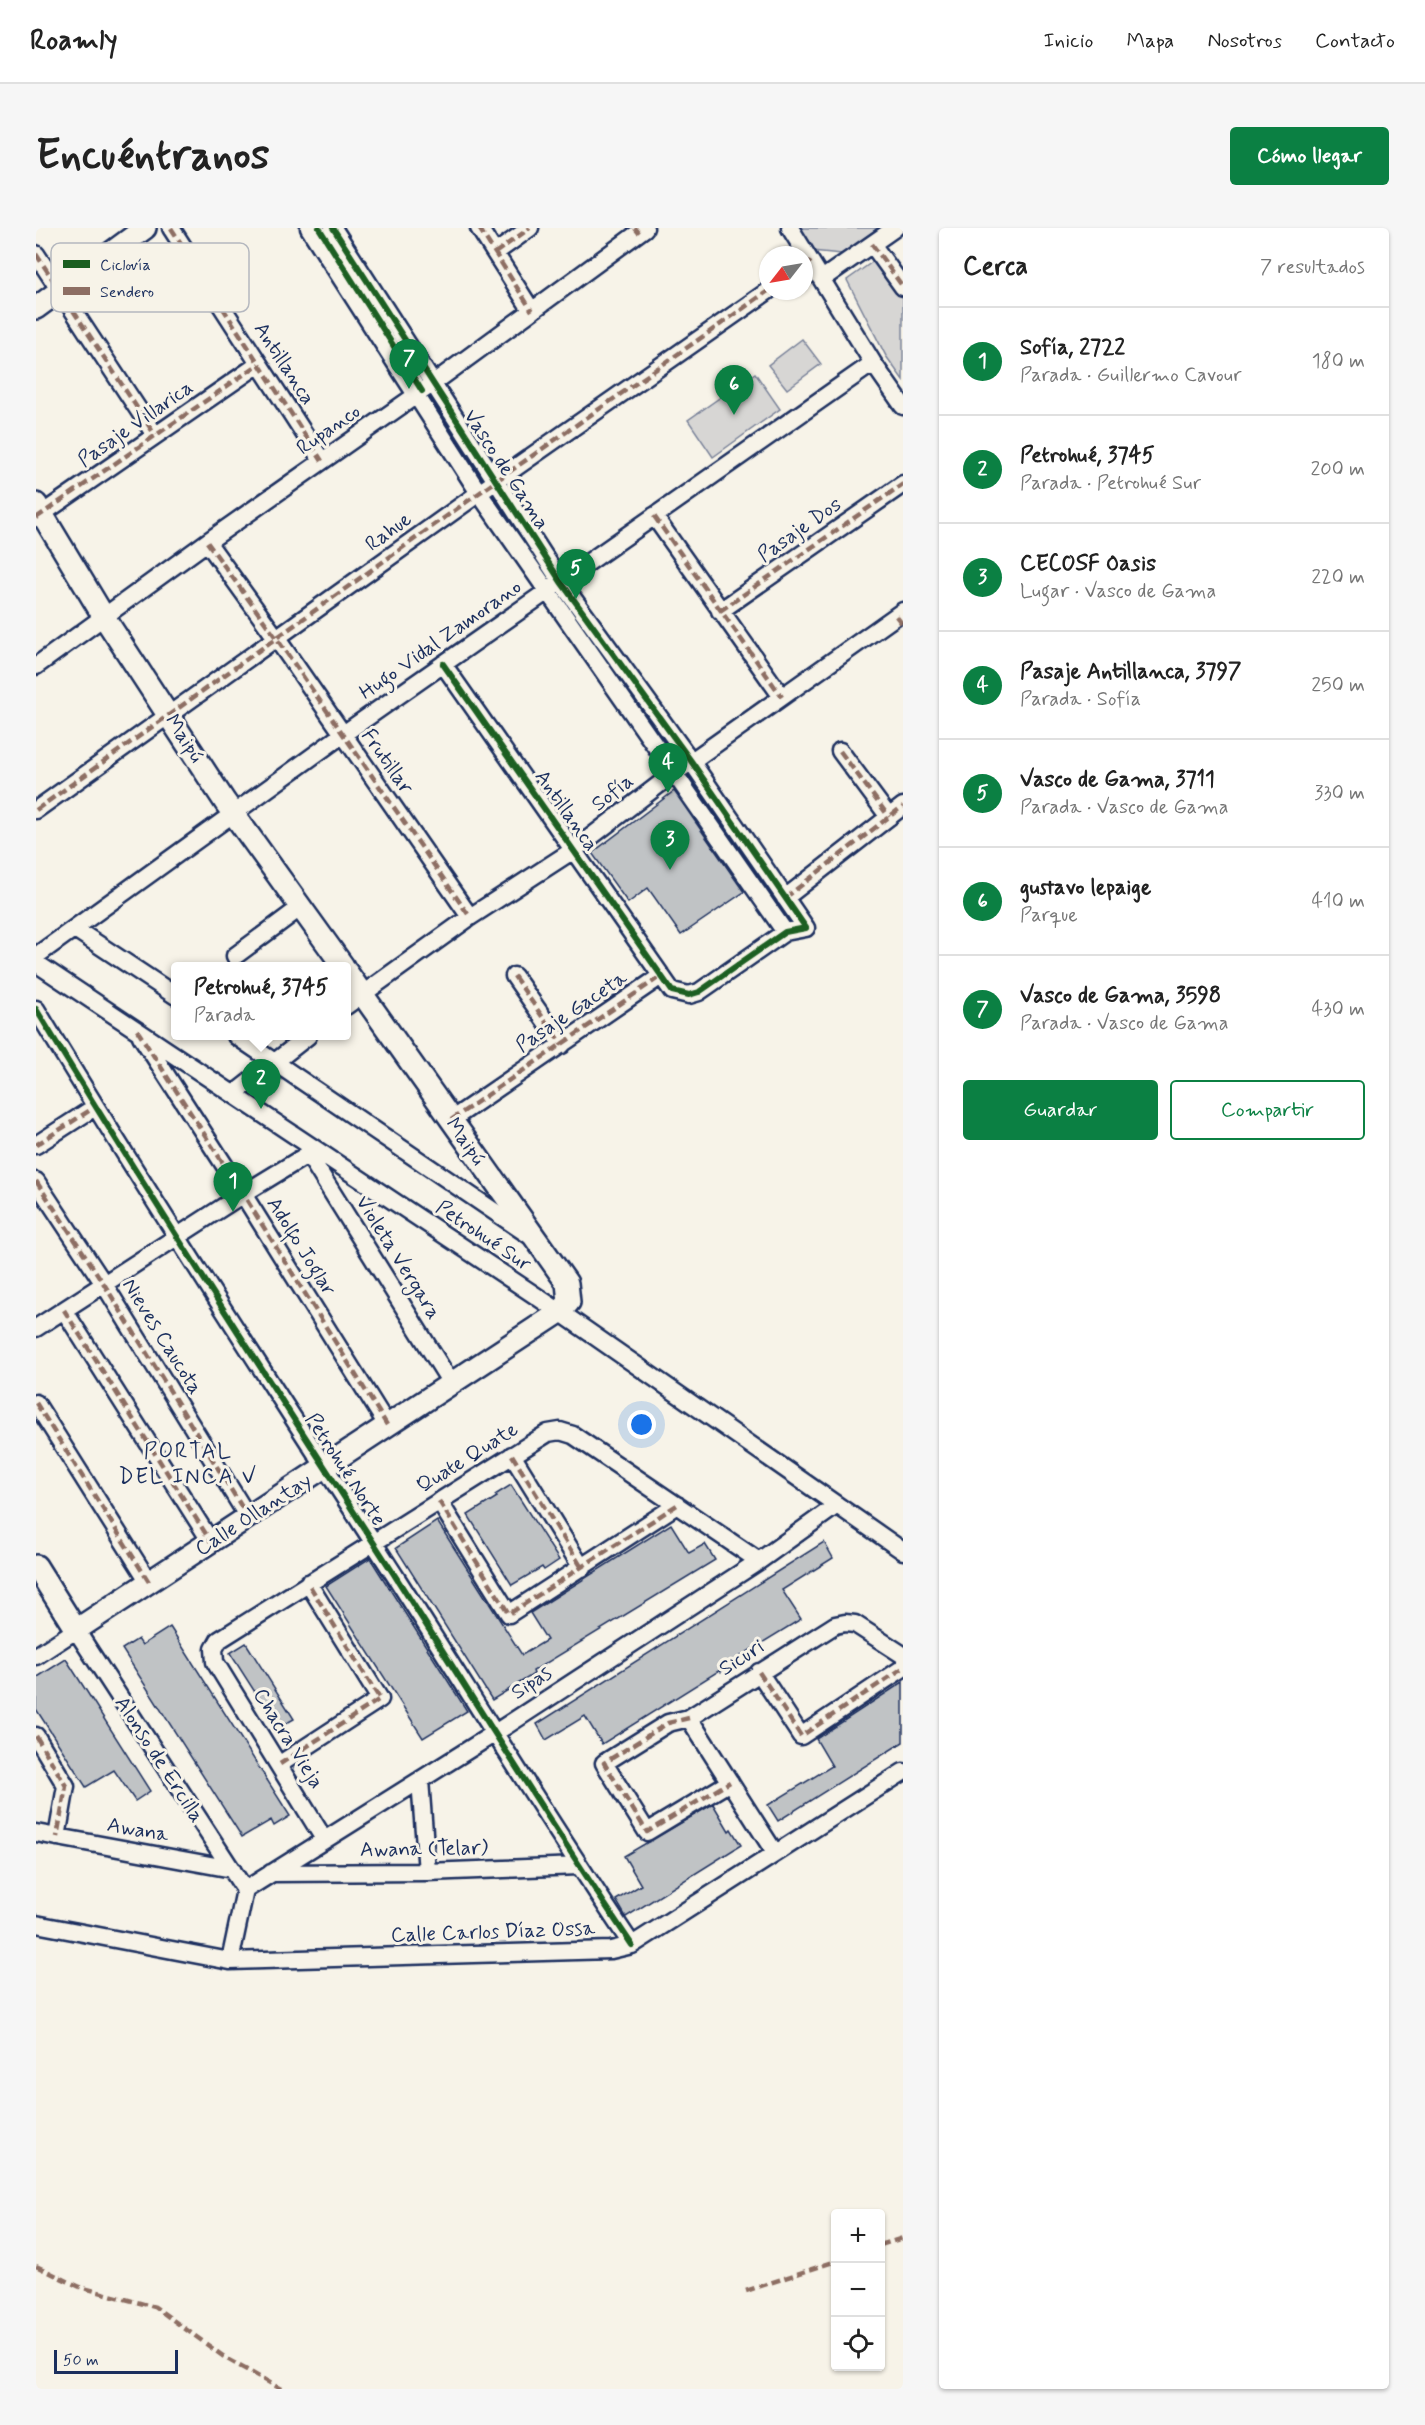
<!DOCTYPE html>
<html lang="es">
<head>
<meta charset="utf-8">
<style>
  body { margin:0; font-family:Mynerve,sans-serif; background:#f6f6f6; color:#222 }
  .controls { position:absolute; right:18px; bottom:18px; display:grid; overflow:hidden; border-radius:6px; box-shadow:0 2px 4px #0004 }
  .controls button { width:54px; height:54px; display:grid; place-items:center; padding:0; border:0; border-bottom:2px solid #e0e0e0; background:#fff; color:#222; font:30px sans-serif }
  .compass { position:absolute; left:723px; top:18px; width:54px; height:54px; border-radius:50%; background:#fff; box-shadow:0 2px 4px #0004; rotate:239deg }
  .scale { position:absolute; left:18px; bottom:15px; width:124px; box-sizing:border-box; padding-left:6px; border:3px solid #1b2f5e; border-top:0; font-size:16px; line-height:21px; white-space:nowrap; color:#1b2f5e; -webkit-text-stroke:4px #f7f3e8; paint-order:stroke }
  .you { position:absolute; left:606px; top:1197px; width:21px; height:21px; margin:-15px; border:4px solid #fff; border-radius:50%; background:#1a73e8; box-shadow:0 0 0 9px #1a73e833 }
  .badge { display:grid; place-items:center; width:39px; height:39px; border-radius:50%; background:#0b8043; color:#fff; font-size:20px; font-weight:700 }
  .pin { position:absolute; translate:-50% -50px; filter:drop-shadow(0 2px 3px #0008) }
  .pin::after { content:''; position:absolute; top:32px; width:21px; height:18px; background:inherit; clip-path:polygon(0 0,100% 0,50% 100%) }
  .popup { position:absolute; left:135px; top:734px; width:180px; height:78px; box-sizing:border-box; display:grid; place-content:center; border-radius:6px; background:#fff; filter:drop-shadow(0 2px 4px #0005); font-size:20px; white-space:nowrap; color:#767676 }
  .popup b { font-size:22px; color:#222 }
  .popup::after { content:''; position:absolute; left:50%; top:100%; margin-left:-12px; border:12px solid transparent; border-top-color:#fff }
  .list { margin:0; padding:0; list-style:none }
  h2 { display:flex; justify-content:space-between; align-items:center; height:78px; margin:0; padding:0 24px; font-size:26px }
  h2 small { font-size:20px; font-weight:400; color:#767676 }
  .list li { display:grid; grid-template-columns:39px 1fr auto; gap:18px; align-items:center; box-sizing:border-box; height:108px; padding:0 24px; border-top:2px solid #e0e0e0 }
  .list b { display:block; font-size:22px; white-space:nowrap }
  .list p { margin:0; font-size:20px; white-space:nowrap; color:#767676 }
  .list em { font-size:20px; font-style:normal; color:#767676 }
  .actions { display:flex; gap:12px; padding:18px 24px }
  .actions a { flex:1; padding:14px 0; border:2px solid #0b8043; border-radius:6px; text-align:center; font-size:21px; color:#0b8043 }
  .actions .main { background:#0b8043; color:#fff }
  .icon { flex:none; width:33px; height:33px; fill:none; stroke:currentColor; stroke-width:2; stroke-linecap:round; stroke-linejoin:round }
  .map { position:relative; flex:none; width:867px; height:2161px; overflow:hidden; border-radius:6px }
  header { display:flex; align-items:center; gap:36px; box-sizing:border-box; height:84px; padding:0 30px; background:#fff; border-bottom:2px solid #e0e0e0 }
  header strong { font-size:28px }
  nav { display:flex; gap:33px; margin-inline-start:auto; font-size:21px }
  .intro { display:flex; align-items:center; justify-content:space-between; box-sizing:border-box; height:144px; padding:0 36px }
  h1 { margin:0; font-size:42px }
  .button { padding:15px 27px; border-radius:6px; background:#0b8043; color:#fff; font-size:21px; font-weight:700 }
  main { display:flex; gap:36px; padding:0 36px }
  aside { flex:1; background:#fff; border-radius:6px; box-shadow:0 2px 4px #0004 }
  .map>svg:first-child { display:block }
  .green { fill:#d7d6d4; stroke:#798299; stroke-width:1.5 }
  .building { fill:#c0c3c5; stroke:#1b2f5e; stroke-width:1.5 }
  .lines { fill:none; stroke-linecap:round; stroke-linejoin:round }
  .minor-casing { stroke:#1b2f5e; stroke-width:21 }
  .tertiary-casing { stroke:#1b2f5e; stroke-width:26 }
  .minor { stroke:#f7f3e8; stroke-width:16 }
  .tertiary { stroke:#f7f3e8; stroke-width:21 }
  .quiet { stroke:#8d6e63; stroke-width:4.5; stroke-dasharray:9 4.5; stroke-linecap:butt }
  .cycleway-casing { stroke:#f7f3e8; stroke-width:10 }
  .cycleway { stroke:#1b5e20; stroke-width:6 }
  .labels { text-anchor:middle; stroke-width:6; stroke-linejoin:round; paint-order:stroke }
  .street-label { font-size:21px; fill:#1b2f5e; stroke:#f7f3e8 }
  .neighbourhood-label { font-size:22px; letter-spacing:1.5px; fill:#1b2f5e; stroke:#f7f3e8 }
  .key { fill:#f7f3e8; stroke:#b5b8bf; stroke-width:1.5 }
  .key-label { font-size:16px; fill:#1b2f5e }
</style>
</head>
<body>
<header>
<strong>Roamly</strong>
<nav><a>Inicio</a><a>Mapa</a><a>Nosotros</a><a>Contacto</a></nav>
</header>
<div class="intro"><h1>Encuéntranos</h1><a class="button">Cómo llegar</a></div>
<main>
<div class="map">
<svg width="867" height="2161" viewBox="0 0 867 2161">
  <rect width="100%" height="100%" fill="#f7f3e8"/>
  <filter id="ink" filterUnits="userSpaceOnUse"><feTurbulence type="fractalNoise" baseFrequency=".0167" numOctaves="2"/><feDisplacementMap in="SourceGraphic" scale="12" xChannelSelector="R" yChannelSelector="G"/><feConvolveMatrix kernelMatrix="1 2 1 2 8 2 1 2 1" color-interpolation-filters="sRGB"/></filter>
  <g filter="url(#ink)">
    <!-- green -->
    <path class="green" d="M 762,0 L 842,0 L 806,26 L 776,23 Z
      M 842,30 L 867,65 L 867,152 L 850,128 L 811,52 Z
      M 766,111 L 785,136 L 751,161 L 732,137 Z
      M 719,145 L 744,181 L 677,229 L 652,192 Z"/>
    <!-- building -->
    <path class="building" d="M 638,563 L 708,664 L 645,707 L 612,660 L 592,675 L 556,625 Z
      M 475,1257 L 523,1332 L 508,1342 L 506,1339 L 476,1357 L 432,1287 L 461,1269 L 459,1267 Z
      M 401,1293 L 486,1427 L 511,1412 L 494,1385 L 635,1296 L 653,1325 L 669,1316 L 679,1332 L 497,1443 L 498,1446 L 456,1472 L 360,1320 Z
      M 788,1314 L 797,1330 L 746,1362 L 765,1391 L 703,1429 L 704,1432 L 685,1444 L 684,1442 L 566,1516 L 549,1488 L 510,1512 L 501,1496 Z
      M 334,1330 L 431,1483 L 387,1510 L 290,1358 Z
      M 134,1399 L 254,1588 L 238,1598 L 235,1592 L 206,1609 L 86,1421 L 102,1411 L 106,1417 Z
      M 210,1415 L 258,1491 L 242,1500 L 194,1425 Z
      M 30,1431 L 114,1563 L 99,1573 L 78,1542 L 50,1559 L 0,1481 L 0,1450 Z
      M 867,1454 L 867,1514 L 742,1593 L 732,1577 L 796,1538 L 780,1511 Z
      M 677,1576 L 693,1603 L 695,1601 L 705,1617 L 590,1689 L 580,1672 L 605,1657 L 588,1628 Z"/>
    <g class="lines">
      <defs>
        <path id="minor" d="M 135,0 L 286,233
          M 273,0 L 443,265 L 749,704
          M 297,0 L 525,354 L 655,533 L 770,700 L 749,704 L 663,764 L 653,767 L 636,763 L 407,436
          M 443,0 L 496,83
          M 754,0 L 837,135 L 867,178
          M 836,16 L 867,59
          M 459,25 L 494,0
          M 0,26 L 119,207
          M 786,51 L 859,0
          M 618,288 L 746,469
          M 0,290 L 223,136
          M 171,314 L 241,411 L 434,689
          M 684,383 L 867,256
          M 0,438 L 171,314 L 396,156 L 609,0
          M 804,523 L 853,589
          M 0,582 L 443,265 L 732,63
          M 749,670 L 867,578
          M 39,701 L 140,768
          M 0,728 L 306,507 L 837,135
          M 199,728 L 265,679
          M 0,735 L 524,1084 L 867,1323
          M 478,748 L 526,817
          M 310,778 L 434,689 L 539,621 L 629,552 L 867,383
          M 0,781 C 116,973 239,1162 361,1351 C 439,1473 515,1597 596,1717
          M 105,808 L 207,966 L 351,1197
          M 200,808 L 493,1007
          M 198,866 L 272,808
          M 415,892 L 625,748
          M 0,917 L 59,879
          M 272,926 L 415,1155
          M 0,953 L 68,1056 L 212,1289
          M 28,1082 L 175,1314
          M 0,1100 L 207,966 L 279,922
          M 0,1175 L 113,1354
          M 476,1227 L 546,1340
          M 403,1273 L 473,1386 L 641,1277
          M 0,1428 L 40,1402 L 209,1662 L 194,1733
          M 723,1444 L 765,1508 L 867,1440
          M 653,1490 L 739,1625
          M 0,1508 L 30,1558 L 21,1609
          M 244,1536 L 344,1471 L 272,1355
          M 384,1552 L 391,1644
          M 694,1554 L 611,1604 L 568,1535 L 632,1495 L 653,1490 L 799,1397 L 809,1395 L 819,1396 L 867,1427
          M 0,1605 L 196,1641
          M 288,1611 L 179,1434 L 178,1421 L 183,1412 L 512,1205 L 524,1203 L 537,1207 L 723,1333
          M 235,1645 L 391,1644 L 543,1638
          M 209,1662 L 459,1505 L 723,1333 L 801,1277
          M 0,1696 L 194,1733 L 575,1722 L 596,1717 L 867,1544"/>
        <path id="tertiary" d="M 0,80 L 109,0
          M 0,276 L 68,389 L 189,574 L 307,738
          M 0,1338 L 40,1402 L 524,1084 L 533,1074 L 531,1055 L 310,743"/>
      </defs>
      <!-- minor casing -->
      <use href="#minor" class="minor-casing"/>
      <!-- tertiary casing -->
      <use href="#tertiary" class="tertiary-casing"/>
      <!-- minor -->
      <use href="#minor" class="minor"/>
      <!-- tertiary -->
      <use href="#tertiary" class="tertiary"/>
      <!-- quiet -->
      <path class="quiet" d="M 135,0 L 286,233
        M 443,0 L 496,83
        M 599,0 L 603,5
        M 836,16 L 867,59
        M 459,25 L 494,0
        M 0,26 L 119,207
        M 768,38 L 775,33
        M 618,288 L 746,469
        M 0,290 L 223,136
        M 171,314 L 241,411 L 434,689
        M 684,383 L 867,256
        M 860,388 L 867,397
        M 804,523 L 853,589
        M 0,582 L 443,265 L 732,63
        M 749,670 L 867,578
        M 478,748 L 526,817
        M 101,802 L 207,966 L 351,1197
        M 415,892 L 625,748
        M 0,917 L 59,879
        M 0,953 L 68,1056 L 212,1289
        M 28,1082 L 175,1314
        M 0,1175 L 113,1354
        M 476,1227 L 546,1340
        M 403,1273 L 473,1386 L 641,1277
        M 723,1444 L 765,1508 L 867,1440
        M 653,1490 L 632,1495 L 568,1535 L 611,1604 L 694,1554
        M 0,1508 L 30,1558 L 21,1609
        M 244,1536 L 344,1471 L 272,1355
        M 844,2017 L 867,2010
        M 0,2038 L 44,2059 L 119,2079 L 191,2131 L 245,2161
        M 710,2063 L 800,2033"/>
      <defs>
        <path id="cycleway" d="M 283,0 L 386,163
          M 297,0 L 525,354 L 655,533 L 770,700 L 749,704 L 663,764 L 653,767 L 636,763 L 407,436
          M 0,781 C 116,973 239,1162 361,1351 C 439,1473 515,1597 596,1717"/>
      </defs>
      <!-- cycleway casing -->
      <use href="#cycleway" class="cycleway-casing"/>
      <!-- cycleway -->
      <use href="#cycleway" class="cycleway"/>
    </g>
  </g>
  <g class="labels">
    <!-- street labels -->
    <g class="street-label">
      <text transform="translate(249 135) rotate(57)" y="7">Antillanca</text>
      <text transform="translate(99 195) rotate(-35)" y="7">Pasaje Villarica</text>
      <text transform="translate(292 201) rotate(-35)" y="7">Rupanco</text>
      <text transform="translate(471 241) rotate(57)" y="7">Vasco de Gama</text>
      <text transform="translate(763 301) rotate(-35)" y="7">Pasaje Dos</text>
      <text transform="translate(352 303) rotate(-36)" y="7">Rahue</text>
      <text transform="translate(404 411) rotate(-35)" y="7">Hugo Vidal Zamorano</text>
      <text transform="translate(149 510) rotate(57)" y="7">Maipú</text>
      <text transform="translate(352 533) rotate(55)" y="7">Frutillar</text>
      <text transform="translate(576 564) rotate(-38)" y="7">Sofía</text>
      <text transform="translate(531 582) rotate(55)" y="7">Antillanca</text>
      <text transform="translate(535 783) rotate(-34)" y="7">Pasaje Gaceta</text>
      <text transform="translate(430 913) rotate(55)" y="7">Maipú</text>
      <text transform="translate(448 1007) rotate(34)" y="7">Petrohué Sur</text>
      <text transform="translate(266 1018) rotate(58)" y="7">Adolfo Joglar</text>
      <text transform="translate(363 1029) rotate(58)" y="7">Violeta Vergara</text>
      <text transform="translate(127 1108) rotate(58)" y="7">Nieves Caucota</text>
      <text transform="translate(431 1229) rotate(-32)" y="7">Quate Quate</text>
      <text transform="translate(310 1241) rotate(57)" y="7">Petrohué Norte</text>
      <text transform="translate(217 1286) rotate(-33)" y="7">Calle Ollantay</text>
      <text transform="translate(705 1429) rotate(-33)" y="7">Sicuri</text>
      <text transform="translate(495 1454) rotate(-33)" y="7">Sipas</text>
      <text transform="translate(253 1510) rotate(58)" y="7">Chacra Vieja</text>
      <text transform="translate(124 1531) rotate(57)" y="7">Alonso de Ercilla</text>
      <text transform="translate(102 1601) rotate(10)" y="7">Awana</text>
      <text transform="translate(388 1620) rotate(-1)" y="7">Awana (Telar)</text>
      <text transform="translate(457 1703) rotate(-2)" y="7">Calle Carlos Díaz Ossa</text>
    </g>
    <!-- neighbourhood labels -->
    <g class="neighbourhood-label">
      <text x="152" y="1230">PORTAL<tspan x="152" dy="25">DEL INCA V</tspan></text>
    </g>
  </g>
  <!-- legend -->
  <rect x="15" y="15" width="198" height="69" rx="9" class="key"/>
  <rect x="27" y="32" width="27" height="8" fill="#1b5e20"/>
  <rect x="27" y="59" width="27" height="8" fill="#8d6e63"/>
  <g class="key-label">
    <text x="64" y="42">Ciclovía</text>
    <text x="64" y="69">Sendero</text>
  </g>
</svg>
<div class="controls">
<button>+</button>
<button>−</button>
<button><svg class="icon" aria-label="locate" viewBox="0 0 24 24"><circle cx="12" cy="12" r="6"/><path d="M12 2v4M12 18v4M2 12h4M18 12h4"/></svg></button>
</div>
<svg class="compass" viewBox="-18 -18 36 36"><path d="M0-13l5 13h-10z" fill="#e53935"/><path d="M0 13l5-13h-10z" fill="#767676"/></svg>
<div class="scale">50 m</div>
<div class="you"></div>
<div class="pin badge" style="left:197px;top:984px">1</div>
<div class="pin badge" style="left:225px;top:881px">2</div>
<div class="popup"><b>Petrohué, 3745</b>Parada</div>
<div class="pin badge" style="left:634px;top:642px">3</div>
<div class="pin badge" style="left:632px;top:565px">4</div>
<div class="pin badge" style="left:540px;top:371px">5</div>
<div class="pin badge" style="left:698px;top:187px">6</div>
<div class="pin badge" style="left:373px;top:161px">7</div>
</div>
<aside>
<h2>Cerca<small>7 resultados</small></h2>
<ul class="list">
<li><span class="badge">1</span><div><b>Sofía, 2722</b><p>Parada · Guillermo Cavour</p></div><em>180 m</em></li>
<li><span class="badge">2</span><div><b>Petrohué, 3745</b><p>Parada · Petrohué Sur</p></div><em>200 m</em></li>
<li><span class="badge">3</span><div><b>CECOSF Oasis</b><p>Lugar · Vasco de Gama</p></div><em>220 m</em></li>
<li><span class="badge">4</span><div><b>Pasaje Antillanca, 3797</b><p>Parada · Sofía</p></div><em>250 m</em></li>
<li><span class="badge">5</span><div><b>Vasco de Gama, 3711</b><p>Parada · Vasco de Gama</p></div><em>330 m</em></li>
<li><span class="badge">6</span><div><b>gustavo lepaige</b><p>Parque</p></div><em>410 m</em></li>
<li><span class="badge">7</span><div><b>Vasco de Gama, 3598</b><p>Parada · Vasco de Gama</p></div><em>430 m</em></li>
</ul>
<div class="actions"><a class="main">Guardar</a><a>Compartir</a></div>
</aside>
</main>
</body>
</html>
